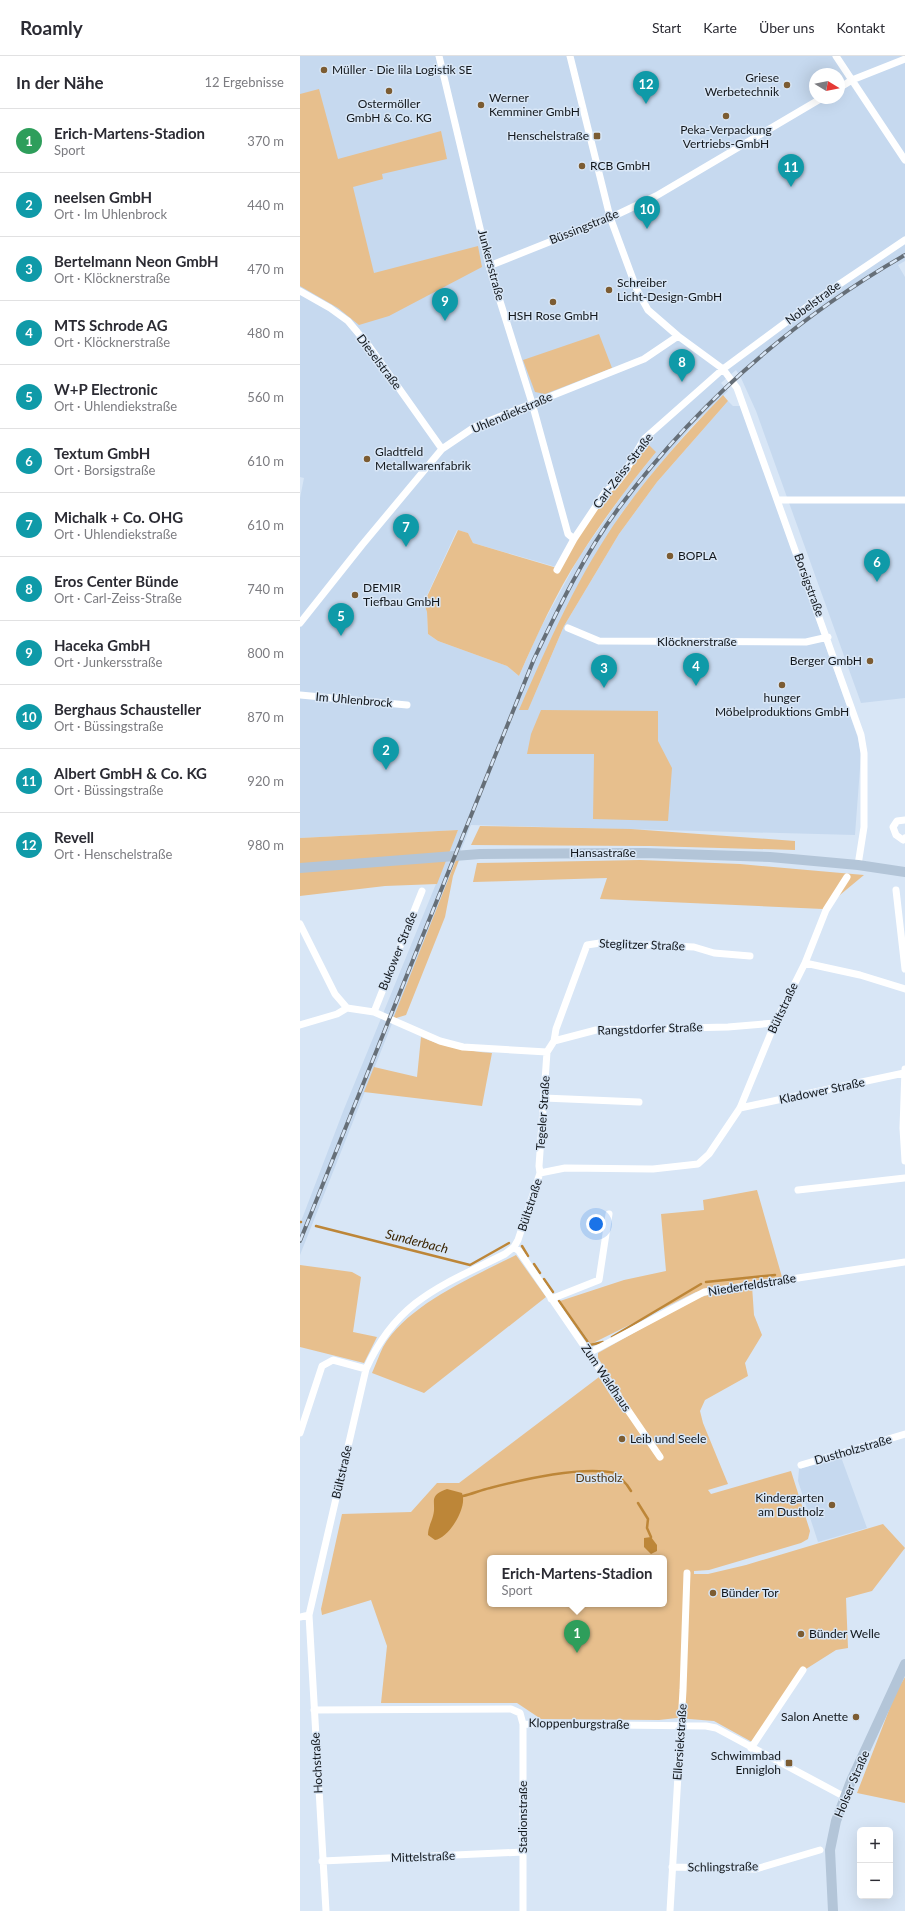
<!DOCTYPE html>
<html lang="de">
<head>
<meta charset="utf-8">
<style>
  body { margin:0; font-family:Lato,sans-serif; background:#f7f7f7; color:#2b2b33 }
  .controls { position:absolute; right:12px; bottom:12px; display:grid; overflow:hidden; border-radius:6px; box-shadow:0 4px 16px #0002 }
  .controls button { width:36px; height:36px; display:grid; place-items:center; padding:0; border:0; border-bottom:1px solid #e1e1e2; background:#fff; color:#2b2b33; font:20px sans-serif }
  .compass { position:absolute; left:509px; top:12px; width:36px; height:36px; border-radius:50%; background:#fff; box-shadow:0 4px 16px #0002; rotate:100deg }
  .you { position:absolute; left:296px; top:1168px; width:14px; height:14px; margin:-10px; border:3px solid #fff; border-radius:50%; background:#1a73e8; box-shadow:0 0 0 6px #1a73e833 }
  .badge { display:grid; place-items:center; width:26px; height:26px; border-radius:50%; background:#7c5c32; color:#fff; font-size:13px; font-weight:700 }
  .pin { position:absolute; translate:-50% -33px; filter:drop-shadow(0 1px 2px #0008) }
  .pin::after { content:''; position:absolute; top:21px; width:14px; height:12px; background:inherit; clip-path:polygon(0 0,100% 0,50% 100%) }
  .popup { position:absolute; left:187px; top:1499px; width:180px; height:52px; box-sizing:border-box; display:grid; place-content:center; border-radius:6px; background:#fff; filter:drop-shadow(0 1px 3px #0005); font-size:13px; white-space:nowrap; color:#7c7c81 }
  .popup b { font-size:15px; color:#2b2b33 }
  .popup::after { content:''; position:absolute; left:50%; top:100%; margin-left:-8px; border:8px solid transparent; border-top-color:#fff }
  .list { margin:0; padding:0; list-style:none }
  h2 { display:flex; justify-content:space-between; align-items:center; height:52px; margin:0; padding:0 16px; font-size:17px }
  h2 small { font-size:13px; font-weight:400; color:#7c7c81 }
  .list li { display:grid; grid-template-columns:26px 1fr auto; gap:12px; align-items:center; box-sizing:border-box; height:64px; padding:0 16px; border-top:1px solid #e1e1e2 }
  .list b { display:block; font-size:15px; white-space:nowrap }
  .list p { margin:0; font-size:13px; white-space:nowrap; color:#7c7c81 }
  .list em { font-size:13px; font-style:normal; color:#7c7c81 }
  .map { position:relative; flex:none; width:605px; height:1855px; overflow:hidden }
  header { display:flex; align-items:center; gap:24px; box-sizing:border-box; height:56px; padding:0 20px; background:#fff; border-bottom:1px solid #e1e1e2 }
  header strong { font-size:19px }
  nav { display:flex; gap:22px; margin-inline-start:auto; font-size:14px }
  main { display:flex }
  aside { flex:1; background:#fff }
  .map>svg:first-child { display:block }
  .built { fill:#c6d9ef; fill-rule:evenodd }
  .green { fill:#e7bf8d; fill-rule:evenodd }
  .water { fill:#bd8638 }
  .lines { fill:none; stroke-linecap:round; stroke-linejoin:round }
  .stream { stroke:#bd8638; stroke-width:2.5 }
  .minor { stroke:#fff; stroke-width:7 }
  .secondary { stroke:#b3c5d8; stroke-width:10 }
  .rail-casing { stroke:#666f78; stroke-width:4 }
  .rail { stroke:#d8e6f6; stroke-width:2.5; stroke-dasharray:8; stroke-linecap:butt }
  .poi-dot { fill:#7c5c32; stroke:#d8e6f6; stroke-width:1.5 }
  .labels { text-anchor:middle; stroke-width:3; stroke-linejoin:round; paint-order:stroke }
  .poi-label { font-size:12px; fill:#12171c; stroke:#d8e6f6; text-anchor:start }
  .street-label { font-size:12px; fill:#12171c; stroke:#d8e6f6 }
  .park-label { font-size:12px; fill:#4d3514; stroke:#d8e6f6 }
  .water-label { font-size:13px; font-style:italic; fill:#3b2502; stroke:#d8e6f6 }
</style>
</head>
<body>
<header>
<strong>Roamly</strong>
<nav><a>Start</a><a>Karte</a><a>Über uns</a><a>Kontakt</a></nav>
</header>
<main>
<aside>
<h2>In der Nähe<small>12 Ergebnisse</small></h2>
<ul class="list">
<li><span class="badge" style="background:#2e9e5b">1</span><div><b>Erich-Martens-Stadion</b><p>Sport</p></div><em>370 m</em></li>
<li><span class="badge" style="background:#0f9aa8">2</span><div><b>neelsen GmbH</b><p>Ort · Im Uhlenbrock</p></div><em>440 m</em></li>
<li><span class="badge" style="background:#0f9aa8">3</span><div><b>Bertelmann Neon GmbH</b><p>Ort · Klöcknerstraße</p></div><em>470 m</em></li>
<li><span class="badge" style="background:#0f9aa8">4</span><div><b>MTS Schrode AG</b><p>Ort · Klöcknerstraße</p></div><em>480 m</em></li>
<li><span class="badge" style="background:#0f9aa8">5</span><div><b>W+P Electronic</b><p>Ort · Uhlendiekstraße</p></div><em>560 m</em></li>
<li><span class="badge" style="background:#0f9aa8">6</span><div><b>Textum GmbH</b><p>Ort · Borsigstraße</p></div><em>610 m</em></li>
<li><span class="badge" style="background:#0f9aa8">7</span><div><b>Michalk + Co. OHG</b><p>Ort · Uhlendiekstraße</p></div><em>610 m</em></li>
<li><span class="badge" style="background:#0f9aa8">8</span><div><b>Eros Center Bünde</b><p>Ort · Carl-Zeiss-Straße</p></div><em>740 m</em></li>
<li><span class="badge" style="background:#0f9aa8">9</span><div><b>Haceka GmbH</b><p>Ort · Junkersstraße</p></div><em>800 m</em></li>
<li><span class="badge" style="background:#0f9aa8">10</span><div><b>Berghaus Schausteller</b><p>Ort · Büssingstraße</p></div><em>870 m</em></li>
<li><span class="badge" style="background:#0f9aa8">11</span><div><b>Albert GmbH &amp; Co. KG</b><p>Ort · Büssingstraße</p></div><em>920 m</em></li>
<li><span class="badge" style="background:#0f9aa8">12</span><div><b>Revell</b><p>Ort · Henschelstraße</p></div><em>980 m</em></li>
</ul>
</aside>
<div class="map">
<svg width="605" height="1855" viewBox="0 0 605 1855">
  <rect width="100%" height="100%" fill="#d8e6f6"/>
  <!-- built -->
  <path class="built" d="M 0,0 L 605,0 L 605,205 L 598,209 L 605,221 L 605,642 L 561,647 L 456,355 L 441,322 L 436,314 L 421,327 L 428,335 L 391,371 L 346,425 L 321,458 L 288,511 L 228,654 L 264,570 L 319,478 L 357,426 L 428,345 L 433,350 L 441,350 L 558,682 L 561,699 L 555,779 L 171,769 L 0,1199 L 0,1168 L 44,1053 L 158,774 L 0,782 L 0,442 L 4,422 L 0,421 ZM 515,18 L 539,18 L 539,42 L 515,42 ZM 356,396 L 328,431 L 279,501 L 239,575 L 219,620 L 207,610 L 138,585 L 128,578 L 127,556 L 124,546 L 157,474 L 168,477 L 173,487 L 256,511 Z
    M 541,1401 L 567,1472 L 518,1486 L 498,1425 L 499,1413 Z"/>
  <!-- green -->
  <path class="green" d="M 19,33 L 38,103 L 141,75 L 147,103 L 82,118 L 83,123 L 53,131 L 74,217 L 178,190 L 182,211 L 89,260 L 59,269 L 38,252 L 0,230 L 0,38 Z
    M 299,278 L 312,312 L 245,338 L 235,336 L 223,304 Z
    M 423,339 L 428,345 L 357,426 L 319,478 L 264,570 L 228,654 L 219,654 C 249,586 279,517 322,457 C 352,415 387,376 423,339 Z
    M 345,385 L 356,396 C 329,429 303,464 280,500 C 256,537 237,579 219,620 L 207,610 L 138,585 L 128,578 L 127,556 L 124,547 L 158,474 L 168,477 L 173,487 L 257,512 L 270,489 Z
    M 241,654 L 358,655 L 358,685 L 372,712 L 368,765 L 293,763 L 294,698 L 227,698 L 231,678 Z
    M 180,770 L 331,773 L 495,785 L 495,794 L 350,790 L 171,789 Z
    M 158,774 L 137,828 L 85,830 L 0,840 L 0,782 Z
    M 158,799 L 161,799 L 153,820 L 145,861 L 106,959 L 93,963 Z
    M 340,804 L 440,808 L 564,819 L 523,853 L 300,843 L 307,822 L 173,826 L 177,807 Z
    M 121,981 C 144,991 167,995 192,997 L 182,1050 L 64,1036 L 74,1011 L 117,1021 Z
    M 457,1134 L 482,1221 L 396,1236 L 291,1288 L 260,1245 L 324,1224 L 366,1215 L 361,1158 L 404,1154 L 403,1144 Z
    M 216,1199 L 246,1241 L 124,1337 L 72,1317 C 76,1308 79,1299 83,1291 C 108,1248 173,1221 216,1199 Z
    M 0,1209 L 52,1216 L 61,1221 L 53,1276 L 77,1281 L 64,1307 L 0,1291 Z
    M 452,1230 L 454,1259 L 462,1279 L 445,1307 L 448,1320 L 405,1344 L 400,1355 L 403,1367 L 428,1428 L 408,1434 L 411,1438 L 491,1415 L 510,1475 L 508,1483 L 501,1487 L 409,1514 L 394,1515 L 394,1518 L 408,1518 L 446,1509 L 583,1468 L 605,1492 L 572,1535 L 546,1542 L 548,1592 L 536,1594 L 506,1613 L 452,1686 L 414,1665 L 377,1662 L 359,1664 L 241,1663 L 217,1647 L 81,1647 L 87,1590 L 71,1544 L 22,1559 L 21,1553 L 42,1458 L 111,1456 L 137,1427 L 159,1427 L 299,1321 L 312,1342 L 322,1338 L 298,1302 L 298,1297 L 394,1243 L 415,1237 ZM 190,1502 L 364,1502 L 364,1548 L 190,1548 Z
    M 605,1621 L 605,1747 L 557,1737 L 596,1636 Z"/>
  <!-- water -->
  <path class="water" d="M 147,1433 L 162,1437 C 168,1451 149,1482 135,1484 L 128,1479 C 128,1472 131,1467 133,1460 C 137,1446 127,1440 147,1433 Z
    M 351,1481 L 357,1489 L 357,1495 L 351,1498 L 344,1491 L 344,1482 Z"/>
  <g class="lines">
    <!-- stream -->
    <path class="stream" d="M 0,1166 L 1,1166
      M 16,1170 L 170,1209 L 209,1187
      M 222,1190 L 228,1200
      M 234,1208 L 240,1217
      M 244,1223 L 253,1236
      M 406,1226 L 475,1219
      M 259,1245 L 290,1289 L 303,1286
      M 312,1281 L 401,1228
      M 163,1440 C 172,1438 181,1434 190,1432 C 225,1423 280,1410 316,1417 L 327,1429 L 331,1435
      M 338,1447 L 348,1463 L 347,1472 L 351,1481"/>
    <!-- minor -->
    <path class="minor" d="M 139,0 L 189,210 L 232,347 L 268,478 L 274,483
      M 270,0 L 310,161 L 337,234 L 348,254 L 378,280 L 423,313 L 437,332 L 561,679 L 564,697 L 564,771 L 558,809
      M 536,0 L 605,104
      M 539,32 L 552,24 L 605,3
      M 189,210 L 312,161 L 356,140 L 522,42
      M 0,235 L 30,252 L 48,265 L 69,290 L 142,393
      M 479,444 L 605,444
      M 257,514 L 274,483 L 306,435 L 315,429 L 325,416 L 344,383 L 423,313 L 516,244 L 605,184
      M 0,567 L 62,489 L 142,393 L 176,370 L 344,303 L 378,280
      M 268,572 L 299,585 L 506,586 L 528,581
      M 0,639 L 107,649
      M 605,764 L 597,765 L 593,771 L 596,779 L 603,784 L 605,782
      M 596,834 L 605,913
      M 0,868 L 35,938 L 47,952 L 74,956 L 140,985 L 163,991 L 247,996
      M 505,907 L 560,919 L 605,933
      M 74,956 L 122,835
      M 0,969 L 37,958 L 47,952
      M 254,985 L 256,973 L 287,889 L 300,887 L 394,891 L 414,897 L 450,900
      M 605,1013 L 603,1072 L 605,1105
      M 244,1042 L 339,1046
      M 440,1052 L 604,1017
      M 240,1117 L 265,1112 L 353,1113 L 398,1108 L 409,1098 L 440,1052 L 475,967 L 505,907 L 526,854 L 547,821
      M 498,1134 L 605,1122
      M 214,1191 L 219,1195 L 360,1401
      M 251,1243 L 299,1224 L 309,1158
      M 289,1297 L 404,1236 L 605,1206
      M 0,1377 L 22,1310 L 33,1304 L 66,1313
      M 501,1409 L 605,1378
      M 0,1561 L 9,1559
      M 14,1654 L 211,1653 L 220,1657 L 223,1668 L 406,1670 L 416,1672 L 545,1741
      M 451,1692 L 503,1614
      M 22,1805 L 223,1796
      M 372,1811 L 456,1813 L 520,1794
      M 26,1855 L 9,1559 L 66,1313 C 97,1244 141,1230 205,1198 L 214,1191 L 218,1184 L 240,1117 L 239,1110 L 247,996 L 254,985 L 296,974 L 428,971 L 475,967
      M 223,1855 L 223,1668
      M 370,1855 L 383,1634 L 387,1517"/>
    <!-- secondary -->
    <path class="secondary" d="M 0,812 L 180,798 L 345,797 L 470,801 L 558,809 L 605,816
      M 533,1855 L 530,1794 L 536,1765 L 551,1725 L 605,1608"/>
    <defs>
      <path id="rail" d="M 0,1185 L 234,603 C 258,553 285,497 318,453 C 396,348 492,264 605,199"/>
    </defs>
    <!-- rail casing -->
    <use href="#rail" class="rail-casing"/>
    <!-- rail -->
    <use href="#rail" class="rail"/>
  </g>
  <!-- markers -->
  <g class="poi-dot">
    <circle cx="24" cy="14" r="4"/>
    <circle cx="487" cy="29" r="4"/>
    <circle cx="89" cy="35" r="4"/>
    <circle cx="181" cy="49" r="4"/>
    <circle cx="426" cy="60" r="4"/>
    <rect x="293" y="76" width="8" height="8" rx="2"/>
    <circle cx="282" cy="110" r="4"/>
    <circle cx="309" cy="234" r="4"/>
    <circle cx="253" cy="246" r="4"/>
    <circle cx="67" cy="403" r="4"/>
    <circle cx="370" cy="500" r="4"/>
    <circle cx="55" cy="539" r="4"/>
    <circle cx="570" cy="605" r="4"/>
    <circle cx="482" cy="629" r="4"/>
    <circle cx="322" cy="1383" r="4"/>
    <circle cx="532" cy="1449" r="4"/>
    <circle cx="413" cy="1537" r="4"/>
    <circle cx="501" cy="1578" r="4"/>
    <circle cx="556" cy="1661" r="4"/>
    <rect x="485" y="1703" width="8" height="8" rx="2"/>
  </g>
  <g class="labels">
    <!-- poi labels -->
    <g class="poi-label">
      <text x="32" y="18">Müller - Die lila Logistik SE</text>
      <text x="479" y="26" text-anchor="end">Griese<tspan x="479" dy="14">Werbetechnik</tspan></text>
      <text x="189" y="46">Werner<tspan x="189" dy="14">Kemminer GmbH</tspan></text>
      <text x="89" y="52" text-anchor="middle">Ostermöller<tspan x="89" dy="14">GmbH &amp; Co. KG</tspan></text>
      <text x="426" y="78" text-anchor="middle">Peka-Verpackung<tspan x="426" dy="14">Vertriebs-GmbH</tspan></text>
      <text x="289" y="84" text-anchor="end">Henschelstraße</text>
      <text x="290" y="114">RCB GmbH</text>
      <text x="317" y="231">Schreiber<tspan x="317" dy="14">Licht-Design-GmbH</tspan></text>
      <text x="253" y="264" text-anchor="middle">HSH Rose GmbH</text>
      <text x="75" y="400">Gladtfeld<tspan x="75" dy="14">Metallwarenfabrik</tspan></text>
      <text x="378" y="504">BOPLA</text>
      <text x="63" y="536">DEMIR<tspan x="63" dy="14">Tiefbau GmbH</tspan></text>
      <text x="562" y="609" text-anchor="end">Berger GmbH</text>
      <text x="482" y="646" text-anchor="middle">hunger<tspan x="482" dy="14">Möbelproduktions GmbH</tspan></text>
      <text x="330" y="1387">Leib und Seele</text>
      <text x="524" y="1446" text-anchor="end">Kindergarten<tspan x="524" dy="14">am Dustholz</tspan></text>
      <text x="421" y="1541">Bünder Tor</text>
      <text x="509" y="1582">Bünder Welle</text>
      <text x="548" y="1665" text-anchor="end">Salon Anette</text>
      <text x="481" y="1704" text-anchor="end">Schwimmbad<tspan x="481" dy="14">Ennigloh</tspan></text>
    </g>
    <!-- street labels -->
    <g class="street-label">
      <text transform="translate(284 171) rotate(-22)" y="4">Büssingstraße</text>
      <text transform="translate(191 209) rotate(75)" y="4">Junkersstraße</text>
      <text transform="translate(513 247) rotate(-36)" y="4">Nobelstraße</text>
      <text transform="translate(79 306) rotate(53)" y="4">Dieselstraße</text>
      <text transform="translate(212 357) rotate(-23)" y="4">Uhlendiekstraße</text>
      <text transform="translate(323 415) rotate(-53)" y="4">Carl-Zeiss-Straße</text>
      <text transform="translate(509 529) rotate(70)" y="4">Borsigstraße</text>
      <text x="397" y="590">Klöcknerstraße</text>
      <text transform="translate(54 644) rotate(5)" y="4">Im Uhlenbrock</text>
      <text x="303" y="801">Hansastraße</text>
      <text transform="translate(342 889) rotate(2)" y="4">Steglitzer Straße</text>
      <text transform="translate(98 895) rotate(-68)" y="4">Bukower Straße</text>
      <text transform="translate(483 952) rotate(-65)" y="4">Bültstraße</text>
      <text transform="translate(350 973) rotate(-2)" y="4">Rangstdorfer Straße</text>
      <text transform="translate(522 1035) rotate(-12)" y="4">Kladower Straße</text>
      <text transform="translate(243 1057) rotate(-86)" y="4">Tegeler Straße</text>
      <text transform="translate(230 1149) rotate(-72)" y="4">Bültstraße</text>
      <text transform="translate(452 1229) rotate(-9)" y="4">Niederfeldstraße</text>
      <text transform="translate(306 1322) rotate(56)" y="4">Zum Waldhaus</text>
      <text transform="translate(553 1394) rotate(-16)" y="4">Dustholzstraße</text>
      <text transform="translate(42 1416) rotate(-77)" y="4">Bültstraße</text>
      <text transform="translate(279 1668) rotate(1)" y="4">Kloppenburgstraße</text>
      <text transform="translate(380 1686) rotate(-86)" y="4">Ellersiekstraße</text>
      <text transform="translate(17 1707) rotate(-93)" y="4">Hochstraße</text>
      <text transform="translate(552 1728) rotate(-67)" y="4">Holser Straße</text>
      <text transform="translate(223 1761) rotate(-90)" y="4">Stadionstraße</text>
      <text transform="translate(123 1801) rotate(-2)" y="4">Mittelstraße</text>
      <text transform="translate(423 1811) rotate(-1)" y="4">Schlingstraße</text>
    </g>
    <!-- park labels -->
    <g class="park-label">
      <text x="299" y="1426">Dustholz</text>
    </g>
    <!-- water labels -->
    <g class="water-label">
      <text transform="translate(117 1185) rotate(14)" y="5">Sunderbach</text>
    </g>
  </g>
</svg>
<div class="controls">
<button>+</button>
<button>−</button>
</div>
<svg class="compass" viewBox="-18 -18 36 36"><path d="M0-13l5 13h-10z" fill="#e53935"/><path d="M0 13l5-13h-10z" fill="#7c7c81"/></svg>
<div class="you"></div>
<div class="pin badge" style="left:277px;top:1597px;background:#2e9e5b">1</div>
<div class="popup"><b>Erich-Martens-Stadion</b>Sport</div>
<div class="pin badge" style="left:86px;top:714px;background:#0f9aa8">2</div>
<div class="pin badge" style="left:304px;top:632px;background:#0f9aa8">3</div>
<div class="pin badge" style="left:396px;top:630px;background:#0f9aa8">4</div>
<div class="pin badge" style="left:41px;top:580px;background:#0f9aa8">5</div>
<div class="pin badge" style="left:577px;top:526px;background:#0f9aa8">6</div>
<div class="pin badge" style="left:106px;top:491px;background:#0f9aa8">7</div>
<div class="pin badge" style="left:382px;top:326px;background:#0f9aa8">8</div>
<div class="pin badge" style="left:145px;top:265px;background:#0f9aa8">9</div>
<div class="pin badge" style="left:347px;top:173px;background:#0f9aa8">10</div>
<div class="pin badge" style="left:491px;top:131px;background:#0f9aa8">11</div>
<div class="pin badge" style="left:346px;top:48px;background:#0f9aa8">12</div>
</div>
</main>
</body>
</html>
